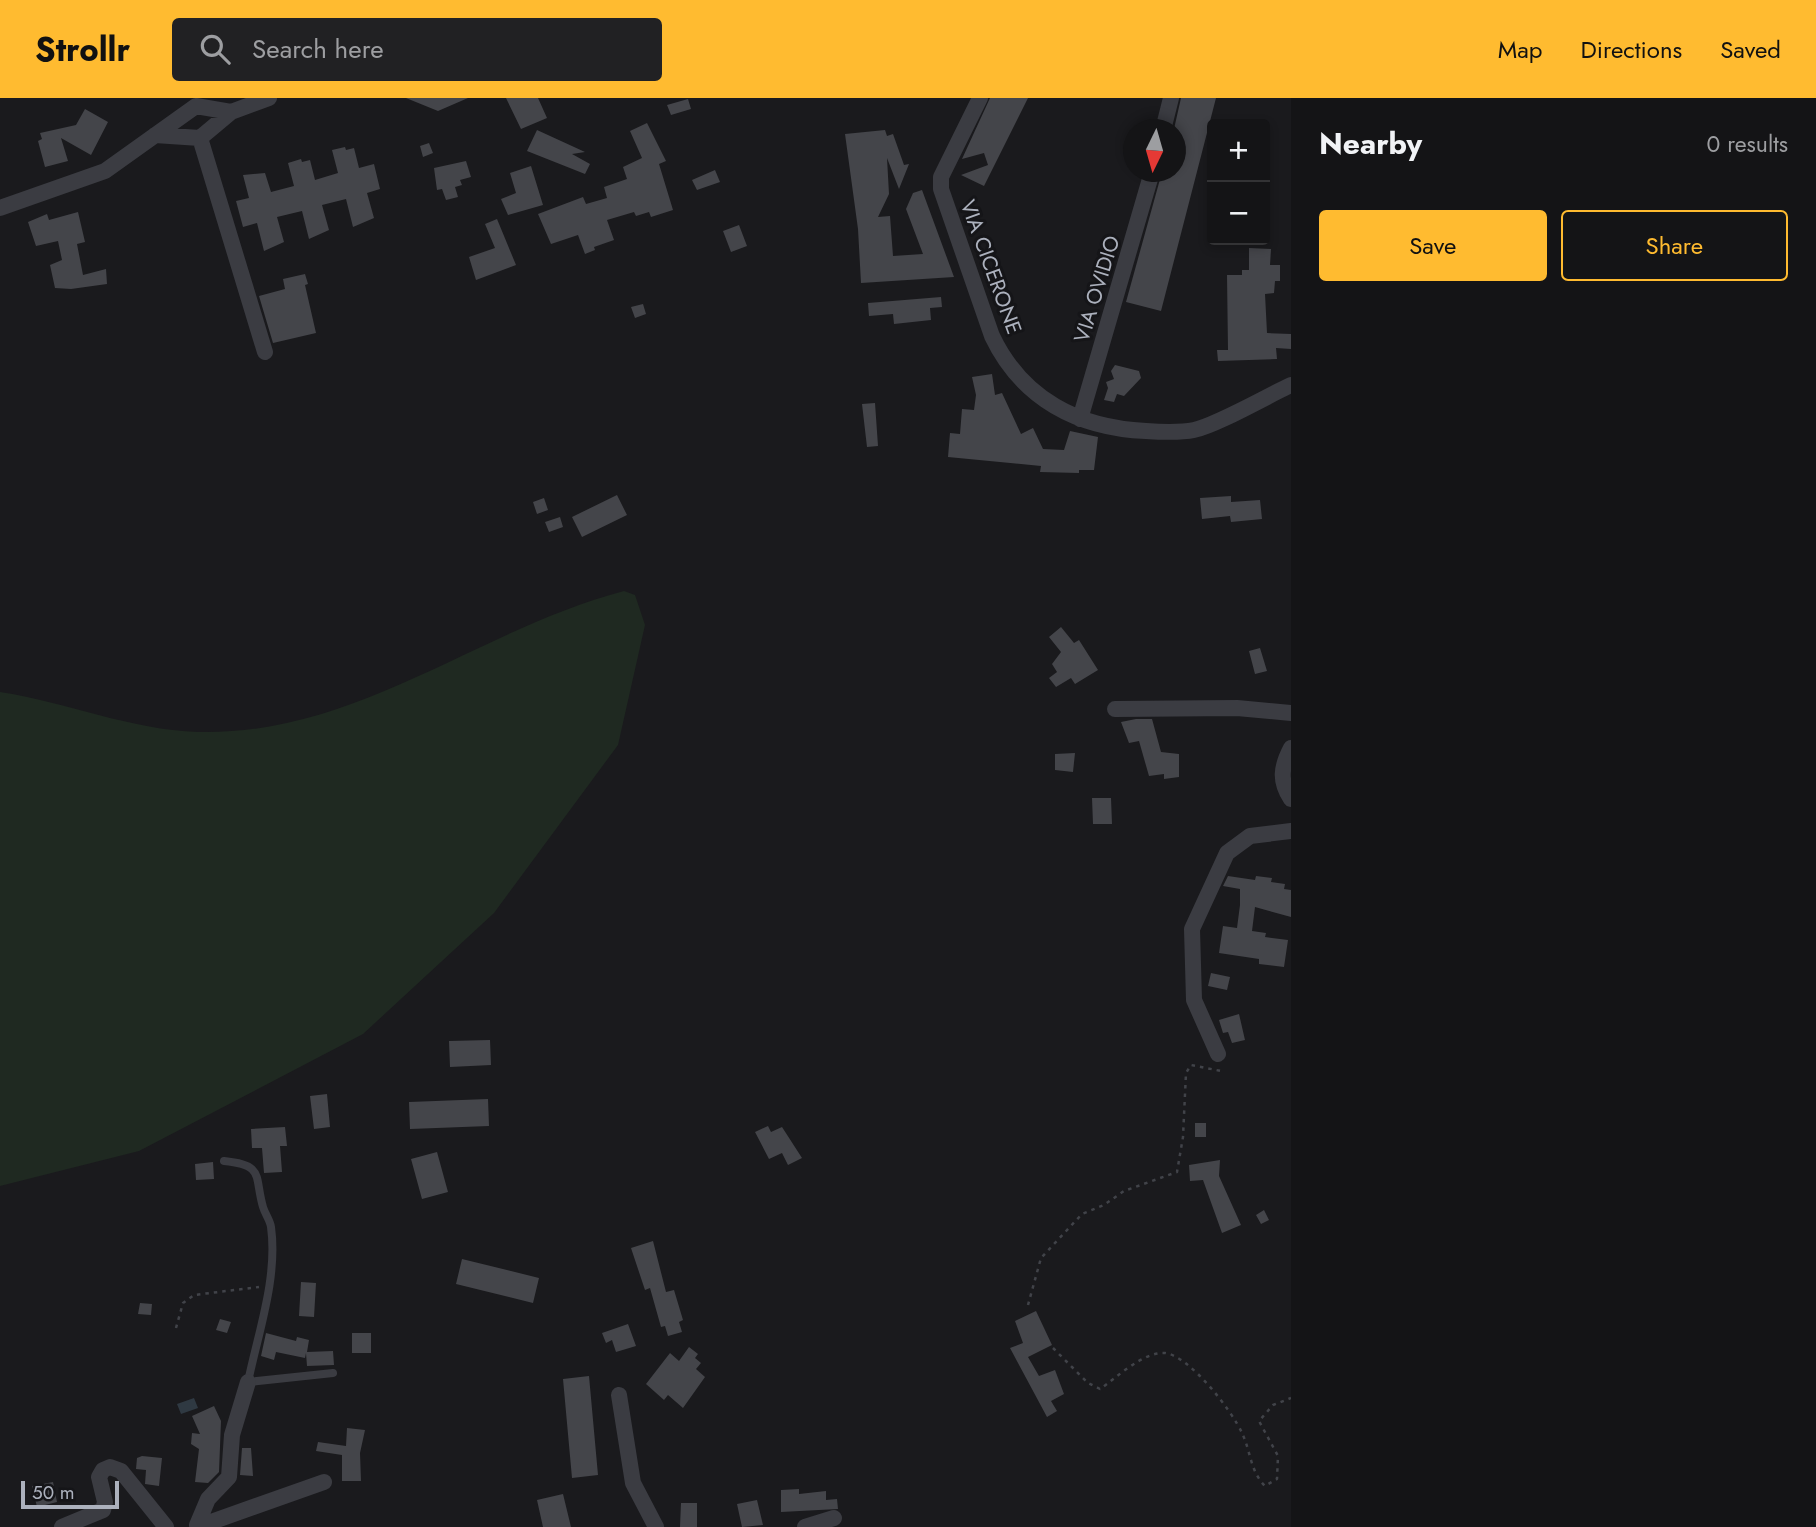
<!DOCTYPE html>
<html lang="en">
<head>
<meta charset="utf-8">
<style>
  body { margin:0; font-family:Jost,sans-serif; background:#212123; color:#f1f3f6 }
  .controls { position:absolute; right:21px; top:21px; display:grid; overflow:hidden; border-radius:7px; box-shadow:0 4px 10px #0003 }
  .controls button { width:63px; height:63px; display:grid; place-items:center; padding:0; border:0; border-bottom:2px solid #333335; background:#141416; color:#f1f3f6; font:35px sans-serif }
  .compass { position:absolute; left:1123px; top:21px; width:63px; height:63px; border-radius:50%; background:#141416; box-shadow:0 4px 10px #0003; rotate:185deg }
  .scale { position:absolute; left:21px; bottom:18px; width:98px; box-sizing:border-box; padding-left:7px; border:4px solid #acb1bd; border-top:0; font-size:19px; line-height:24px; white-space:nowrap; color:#acb1bd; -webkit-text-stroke:5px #151518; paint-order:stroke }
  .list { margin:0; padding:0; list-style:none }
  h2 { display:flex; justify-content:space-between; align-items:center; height:91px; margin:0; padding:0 28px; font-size:30px }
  h2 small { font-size:23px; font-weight:400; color:#9d9ea1 }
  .actions { display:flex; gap:14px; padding:21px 28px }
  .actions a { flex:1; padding:16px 0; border:2px solid #ffbb30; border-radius:7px; text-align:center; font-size:24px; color:#ffbb30 }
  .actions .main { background:#ffbb30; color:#111 }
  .icon { flex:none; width:38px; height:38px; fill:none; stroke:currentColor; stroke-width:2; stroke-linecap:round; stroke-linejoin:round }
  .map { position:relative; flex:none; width:1291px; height:1429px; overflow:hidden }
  header { display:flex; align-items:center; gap:42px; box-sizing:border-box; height:98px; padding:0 35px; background:#ffbb30; color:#111 }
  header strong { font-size:33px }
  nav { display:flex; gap:38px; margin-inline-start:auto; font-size:24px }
  .search { width:490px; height:63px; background:#212123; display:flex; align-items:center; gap:18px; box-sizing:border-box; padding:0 24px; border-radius:7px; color:#9d9ea1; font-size:26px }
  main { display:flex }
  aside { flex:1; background:#141416 }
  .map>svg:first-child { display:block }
  .green { fill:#1f2921 }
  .water { fill:#2f3942 }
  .building { fill:#44454a }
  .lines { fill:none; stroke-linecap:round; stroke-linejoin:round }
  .path { stroke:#414349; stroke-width:2.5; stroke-dasharray:3.5 5; stroke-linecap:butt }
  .lane { stroke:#3b3c42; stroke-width:8 }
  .street { stroke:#3b3c42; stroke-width:16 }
  .labels { text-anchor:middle; stroke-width:6; stroke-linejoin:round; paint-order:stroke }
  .street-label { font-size:21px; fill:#acb1bd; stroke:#151518 }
</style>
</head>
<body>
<header>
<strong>Strollr</strong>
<div class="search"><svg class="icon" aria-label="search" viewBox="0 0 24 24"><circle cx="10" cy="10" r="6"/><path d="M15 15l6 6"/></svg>Search here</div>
<nav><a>Map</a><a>Directions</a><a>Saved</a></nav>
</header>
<main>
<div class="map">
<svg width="1291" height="1429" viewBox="0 0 1291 1429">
  <rect width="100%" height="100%" fill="#1a1a1d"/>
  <!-- green -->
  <path class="green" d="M 624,493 L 635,497 L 645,527 L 618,647 L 494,815 L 363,936 L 139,1053 L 0,1088 L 0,594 C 66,604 131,632 198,634 C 356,638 479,531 624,493 Z"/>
  <!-- water -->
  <path class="water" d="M 194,1300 L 198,1310 L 181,1316 L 177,1306 Z"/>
  <!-- building -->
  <path class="building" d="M 406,0 L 468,0 L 438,13 Z
    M 506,0 L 538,0 L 547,20 L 521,31 Z
    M 990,0 L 1028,0 L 984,88 L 961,77 L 988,67 L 984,55 L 962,61 Z
    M 1181,0 L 1216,0 L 1161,213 L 1126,204 L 1162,74 L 1175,74 L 1174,31 Z
    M 688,1 L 691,11 L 671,17 L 667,7 Z
    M 85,11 L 108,24 L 91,57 L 61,40 L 68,63 L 45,69 L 38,43 L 42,41 L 40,35 L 76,27 Z
    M 647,25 L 666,63 L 659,66 L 673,112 L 651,119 L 649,114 L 636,118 L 634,114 L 607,122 L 614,142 L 594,149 L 595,152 L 585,156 L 578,137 L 551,146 L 538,116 L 583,99 L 586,106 L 607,100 L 604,89 L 627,81 L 623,69 L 642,60 L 630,33 Z
    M 537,32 L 585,54 L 572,56 L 590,66 L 585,76 L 527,53 Z
    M 885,32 L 887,38 L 893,36 L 904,67 L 909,66 L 899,91 L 887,60 L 889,96 L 878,119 L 890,118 L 893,158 L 923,156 L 906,111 L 913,95 L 922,92 L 954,179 L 861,185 L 858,131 L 845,36 Z
    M 429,45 L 433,55 L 423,59 L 420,48 Z
    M 345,49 L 346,52 L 354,50 L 359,70 L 374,66 L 380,91 L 367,95 L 374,120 L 353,129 L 346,101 L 322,107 L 329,132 L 309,141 L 302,113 L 277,119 L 284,144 L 264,153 L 257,125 L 243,129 L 236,103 L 249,100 L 243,77 L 265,75 L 271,94 L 294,88 L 288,65 L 301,61 L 302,64 L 310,62 L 315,82 L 338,75 L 332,52 Z
    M 466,63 L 471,79 L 460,82 L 462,87 L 455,89 L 458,99 L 446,102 L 442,91 L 437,92 L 434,70 Z
    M 531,68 L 543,107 L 508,117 L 501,101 L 516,95 L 510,75 Z
    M 715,72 L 720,84 L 697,92 L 692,82 Z
    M 78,114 L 85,144 L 77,146 L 83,177 L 106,171 L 107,186 L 71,191 L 55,190 L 50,167 L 62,162 L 58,143 L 36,148 L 28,124 L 47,116 L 49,122 Z
    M 497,121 L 516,167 L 476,182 L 469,159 L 495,150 L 485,126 Z
    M 739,127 L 747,148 L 731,154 L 723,133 Z
    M 1249,150 L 1271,151 L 1270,167 L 1280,167 L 1280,183 L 1275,183 L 1274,195 L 1265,196 L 1267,235 L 1291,236 L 1291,251 L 1276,250 L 1277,261 L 1218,263 L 1217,252 L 1228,252 L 1227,177 L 1242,177 L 1242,172 L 1249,172 Z
    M 305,176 L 308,186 L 305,187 L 316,235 L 273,245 L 259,198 L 285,191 L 283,181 Z
    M 941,199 L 942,209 L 930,210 L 931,222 L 894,226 L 893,216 L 869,218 L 868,205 Z
    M 643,206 L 646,216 L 635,220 L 631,209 Z
    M 1115,267 L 1139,273 L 1141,280 L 1124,298 L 1117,296 L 1114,304 L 1104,302 L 1108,290 L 1106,284 L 1114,281 L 1111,273 Z
    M 992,276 L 995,297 L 1002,295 L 1021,336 L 1033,330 L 1043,351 L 1064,352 L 1070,333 L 1098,339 L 1094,372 L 1079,372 L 1079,375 L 1040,374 L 1041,368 L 948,359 L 950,335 L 960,336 L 962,311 L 974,312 L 976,297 L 972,279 Z
    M 875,305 L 878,348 L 867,349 L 862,306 Z
    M 617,397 L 627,417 L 582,439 L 572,419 Z
    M 1231,398 L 1231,404 L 1260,402 L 1262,421 L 1231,424 L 1230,418 L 1202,421 L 1200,400 Z
    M 544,400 L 548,412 L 537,416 L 533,404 Z
    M 560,419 L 563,429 L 549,434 L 545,424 Z
    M 1061,529 L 1074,545 L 1079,542 L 1098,572 L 1075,586 L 1071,580 L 1056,589 L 1049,580 L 1057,574 L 1052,566 L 1061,554 L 1049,539 Z
    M 1260,550 L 1267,573 L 1255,576 L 1249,553 Z
    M 1136,621 L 1152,621 L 1161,654 L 1179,656 L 1179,679 L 1164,681 L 1164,676 L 1149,678 L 1139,643 L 1129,645 L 1121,624 Z
    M 1075,655 L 1073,674 L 1055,672 L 1055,656 Z
    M 1092,700 L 1111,700 L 1112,726 L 1093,726 Z
    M 1228,778 L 1255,782 L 1256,778 L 1272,780 L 1271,784 L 1285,786 L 1284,791 L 1291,792 L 1291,819 L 1255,809 L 1252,833 L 1266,835 L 1265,839 L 1288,842 L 1284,869 L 1259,866 L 1259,861 L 1219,855 L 1223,828 L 1237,830 L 1240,807 L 1240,791 L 1223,788 Z
    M 1211,875 L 1230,879 L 1227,892 L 1208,888 Z
    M 1239,916 L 1245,942 L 1232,945 L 1228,934 L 1223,935 L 1219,922 Z
    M 490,942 L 491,967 L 450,969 L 449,943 Z
    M 327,996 L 330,1029 L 314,1031 L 310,998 Z
    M 488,1001 L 489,1028 L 410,1031 L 409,1004 Z
    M 1195,1025 L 1206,1025 L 1206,1039 L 1195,1039 Z
    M 768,1028 L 771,1034 L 782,1029 L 802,1060 L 788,1067 L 782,1055 L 769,1061 L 755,1034 Z
    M 285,1029 L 287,1048 L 280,1048 L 282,1074 L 264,1075 L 262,1050 L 252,1050 L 251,1031 Z
    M 437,1054 L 448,1094 L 422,1101 L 411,1061 Z
    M 1220,1062 L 1219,1078 L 1241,1127 L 1222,1135 L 1203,1082 L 1190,1083 L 1189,1067 Z
    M 213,1064 L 214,1081 L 196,1082 L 195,1066 Z
    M 1264,1112 L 1269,1122 L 1261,1126 L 1256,1117 Z
    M 653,1143 L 666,1194 L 674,1192 L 683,1222 L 679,1224 L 682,1234 L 668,1238 L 665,1228 L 661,1229 L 650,1190 L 645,1192 L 631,1150 Z
    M 462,1161 L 539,1180 L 533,1205 L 456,1186 Z
    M 301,1184 L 316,1185 L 314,1219 L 299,1218 Z
    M 140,1205 L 152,1206 L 151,1217 L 138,1216 Z
    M 1036,1213 L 1052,1247 L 1028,1259 L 1039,1278 L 1055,1272 L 1064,1296 L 1051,1303 L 1057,1313 L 1047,1319 L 1010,1250 L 1023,1245 L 1015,1223 Z
    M 220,1221 L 231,1224 L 227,1235 L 216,1232 Z
    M 628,1226 L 636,1248 L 616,1254 L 612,1242 L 606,1245 L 602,1235 Z
    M 266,1235 L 296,1243 L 297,1239 L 309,1242 L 307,1254 L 333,1253 L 334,1267 L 307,1268 L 306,1255 L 305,1260 L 276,1254 L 274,1262 L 261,1258 Z
    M 352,1235 L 371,1235 L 371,1255 L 352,1255 Z
    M 689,1249 L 698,1256 L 695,1260 L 701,1265 L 696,1271 L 705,1279 L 683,1310 L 668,1297 L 664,1302 L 646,1286 L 670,1255 L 679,1263 Z
    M 589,1278 L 598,1377 L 572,1380 L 563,1281 Z
    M 214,1308 L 221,1323 L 219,1374 L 208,1385 L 195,1384 L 199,1351 L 191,1346 L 192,1335 L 200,1336 L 192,1318 Z
    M 347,1330 L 365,1332 L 360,1355 L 361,1383 L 342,1383 L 342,1357 L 316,1353 L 318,1344 L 346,1348 Z
    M 242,1350 L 251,1350 L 253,1378 L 240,1377 Z
    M 142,1358 L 162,1360 L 159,1388 L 145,1386 L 146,1372 L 136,1371 L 137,1360 Z
    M 53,1384 L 57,1404 L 37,1409 L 32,1388 Z
    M 799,1391 L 799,1396 L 826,1393 L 826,1402 L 837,1401 L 838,1411 L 781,1414 L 781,1392 Z
    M 563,1396 L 571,1429 L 543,1429 L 537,1402 Z
    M 757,1402 L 763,1427 L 742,1429 L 737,1406 Z
    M 681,1405 L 697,1405 L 697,1429 L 680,1429 Z"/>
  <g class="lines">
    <!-- path -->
    <path class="path" d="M 1028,1207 L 1041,1160 L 1082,1116 L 1104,1107 L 1124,1093 L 1177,1074 L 1183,1039 L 1186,975 L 1191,967 L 1221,973
      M 176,1230 L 183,1205 L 194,1197 L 259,1189
      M 1053,1250 L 1088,1285 L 1100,1291 C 1116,1280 1144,1253 1165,1255 C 1190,1258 1232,1313 1242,1335 C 1251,1354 1250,1373 1265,1388 L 1277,1381 L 1278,1358 L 1259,1323 L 1273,1307 L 1291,1300"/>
    <!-- lane -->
    <path class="lane" d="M 224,1063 C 265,1067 254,1078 263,1109 C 265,1116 270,1122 271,1129 C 278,1180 258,1235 248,1284 L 333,1275"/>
    <!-- street -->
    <path class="street" d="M 980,0 L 941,79 L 941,91 L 992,238 C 1022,301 1078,330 1146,333 C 1161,334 1179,335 1194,332 C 1217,327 1267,298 1291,287
      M 196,8 L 231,14
      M 1163,32 L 1171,0
      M 155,37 L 200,40 L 231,14 L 269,0
      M 200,40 L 265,254
      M 0,110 L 105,73 L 196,8
      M 1080,321 L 1152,74
      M 1115,611 L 1237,610 L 1291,615
      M 1291,650 C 1281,669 1279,683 1291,701
      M 1218,956 L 1194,902 L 1192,831 L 1227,755 L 1250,738 L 1291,733
      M 619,1297 L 633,1385 L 656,1429
      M 197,1427 L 208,1401 L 229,1379 L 232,1337 L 248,1284
      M 62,1429 L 103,1412 L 105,1404 L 99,1379 L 103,1372 L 110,1369 L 121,1373 L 166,1429
      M 197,1429 L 324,1384
      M 805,1429 L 834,1420"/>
  </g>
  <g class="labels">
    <!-- street labels -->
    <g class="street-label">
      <text transform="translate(991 169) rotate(70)" y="7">VIA CICERONE</text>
      <text transform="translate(1097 191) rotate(-73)" y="7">VIA OVIDIO</text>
    </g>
  </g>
</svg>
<div class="controls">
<button>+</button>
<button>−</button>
</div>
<svg class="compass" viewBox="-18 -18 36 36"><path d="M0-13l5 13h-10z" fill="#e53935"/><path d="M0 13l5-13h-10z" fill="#9d9ea1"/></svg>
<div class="scale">50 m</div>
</div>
<aside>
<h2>Nearby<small>0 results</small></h2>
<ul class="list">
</ul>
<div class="actions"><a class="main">Save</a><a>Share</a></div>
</aside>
</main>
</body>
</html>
